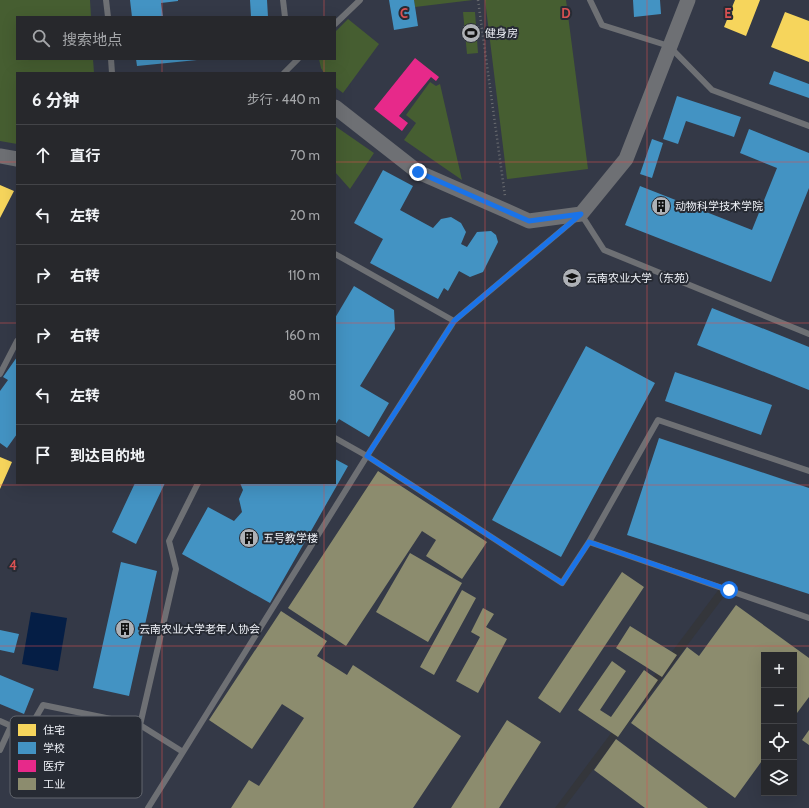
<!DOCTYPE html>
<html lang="zh">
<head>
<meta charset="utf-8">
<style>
  body { margin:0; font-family:Cabin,"Noto Sans SC",sans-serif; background:#2f3034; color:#f1f3f6 }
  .controls { position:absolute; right:12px; bottom:12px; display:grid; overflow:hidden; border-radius:0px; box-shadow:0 4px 16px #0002 }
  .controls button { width:36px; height:36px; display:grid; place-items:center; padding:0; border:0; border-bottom:1px solid #434448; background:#27282c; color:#f1f3f6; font:20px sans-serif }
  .stop { position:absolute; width:12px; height:12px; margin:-9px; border:3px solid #1a73e8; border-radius:50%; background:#fff }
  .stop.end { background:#1a73e8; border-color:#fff; box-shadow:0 1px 4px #0008 }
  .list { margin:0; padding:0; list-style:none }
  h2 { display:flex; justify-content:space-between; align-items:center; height:52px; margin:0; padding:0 16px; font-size:17px }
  h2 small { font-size:13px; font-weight:400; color:#a4a6a9 }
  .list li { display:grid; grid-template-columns:26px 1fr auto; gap:12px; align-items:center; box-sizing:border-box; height:60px; padding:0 16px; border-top:1px solid #434448 }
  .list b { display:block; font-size:15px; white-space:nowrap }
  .list em { font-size:13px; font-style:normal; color:#a4a6a9 }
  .icon { flex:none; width:22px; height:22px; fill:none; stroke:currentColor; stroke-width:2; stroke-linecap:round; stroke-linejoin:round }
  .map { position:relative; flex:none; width:809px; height:808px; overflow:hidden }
  .search { position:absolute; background:#27282c; box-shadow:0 4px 16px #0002; left:16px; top:16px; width:320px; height:44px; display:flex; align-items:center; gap:10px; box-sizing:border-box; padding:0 14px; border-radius:0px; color:#a4a6a9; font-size:15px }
  .panel { position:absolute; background:#27282c; box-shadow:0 4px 16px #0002; left:16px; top:72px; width:320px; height:412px; border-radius:0px }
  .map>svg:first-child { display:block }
  .built { fill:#343947; fill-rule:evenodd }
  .green { fill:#465e31 }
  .water { fill:#051e45 }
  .homes { fill:#f6d55c }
  .schools { fill:#4393c3 }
  .health { fill:#e7298a }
  .industry { fill:#8c8c6e }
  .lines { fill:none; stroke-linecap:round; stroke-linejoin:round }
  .path { stroke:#6b6d71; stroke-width:2.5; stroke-dasharray:1 3; stroke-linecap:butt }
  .service { stroke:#6e7074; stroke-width:6 }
  .tertiary { stroke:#6e7074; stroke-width:15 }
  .route { stroke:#1a73e8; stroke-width:5 }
  .grid { fill:none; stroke:#db5152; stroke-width:1; stroke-opacity:0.55 }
  .labels { text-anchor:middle; stroke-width:4; stroke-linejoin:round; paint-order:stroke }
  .poi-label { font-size:11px; fill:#f0f3f9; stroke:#272b34; text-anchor:start }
  .key { fill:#272b34; stroke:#63676f; stroke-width:1 }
  .key-label { font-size:11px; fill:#f0f3f9 }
  .grid-label { font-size:13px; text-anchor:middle; font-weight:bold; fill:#db5152; stroke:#272b34; stroke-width:4; stroke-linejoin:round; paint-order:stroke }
</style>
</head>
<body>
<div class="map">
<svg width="809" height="808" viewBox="0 0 809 808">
  <rect width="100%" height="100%" fill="#34363b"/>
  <!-- built -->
  <path class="built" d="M 0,0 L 809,0 L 809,615 L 722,585 L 555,808 L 0,808 ZM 17,17 L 335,17 L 335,59 L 17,59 ZM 17,73 L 335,73 L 335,483 L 17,483 Z
    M 729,590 L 809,618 L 809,808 L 564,808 ZM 764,655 L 794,655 L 794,793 L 764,793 Z"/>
  <!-- green -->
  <path class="green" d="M 0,0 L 90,0 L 91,17 L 17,17 L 17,59 L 93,59 L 94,73 L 17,73 L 17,144 L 0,141 Z
    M 414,0 L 473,0 L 415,7 Z
    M 485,0 L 566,0 L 588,169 L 507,179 Z
    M 463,12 L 475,12 L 478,53 L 467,54 Z
    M 348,19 L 379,44 L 343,93 L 335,87 L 335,73 L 324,73 L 321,68 L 319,59 L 335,59 L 335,32 Z
    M 430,82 L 436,86 L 440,84 L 462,180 L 404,140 L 416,123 L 406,115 Z
    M 335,126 L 374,153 L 350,189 L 335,172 Z"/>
  <!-- water -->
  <path class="water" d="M 31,612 L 67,618 L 58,671 L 22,664 Z"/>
  <!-- homes -->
  <path class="homes" d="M 735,0 L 760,0 L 746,36 L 724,27 Z
    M 785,12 L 809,21 L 809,62 L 771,47 Z
    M 0,185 L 14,191 L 0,218 Z
    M 0,457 L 12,462 L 0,489 Z"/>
  <!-- schools -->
  <path class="schools" d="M 130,0 L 178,0 L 178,1 L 161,3 L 163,17 L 132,17 Z
    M 250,0 L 267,0 L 268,17 L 251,17 Z
    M 389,0 L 414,0 L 418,26 L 394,30 Z
    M 633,0 L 660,0 L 661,14 L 634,17 Z
    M 136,59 L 197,59 L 197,60 L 137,66 Z
    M 774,71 L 809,84 L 809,98 L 769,84 Z
    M 677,96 L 741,117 L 734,137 L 686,121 L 678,144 L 663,139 Z
    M 749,129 L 809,153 L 809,188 L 771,282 L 625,225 L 640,186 L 752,230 L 777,168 L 740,153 Z
    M 652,139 L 663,143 L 652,178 L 640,174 Z
    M 383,170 L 413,186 L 400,210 L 433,228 L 441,219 L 451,217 L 461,223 L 466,232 L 461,244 L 467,247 L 477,232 L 491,231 L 496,235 L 498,242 L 483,272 L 470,277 L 459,271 L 448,291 L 444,288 L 438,299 L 370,263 L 383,239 L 354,223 Z
    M 354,286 L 394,310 L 395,329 L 360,386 L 389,403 L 369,437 L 339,419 L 335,425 L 335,318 Z
    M 712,308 L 809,347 L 809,390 L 697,345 Z
    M 586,346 L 655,383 L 561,557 L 492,520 Z
    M 17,357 L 17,434 L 7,448 L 0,443 L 0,391 L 8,380 L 3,377 Z
    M 675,372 L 772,405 L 761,435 L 665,401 Z
    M 659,438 L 809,488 L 809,594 L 627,535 Z
    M 335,459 L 348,466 L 270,603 L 182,554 L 208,507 L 234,521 L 242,512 L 239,499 L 243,490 L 240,483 L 335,483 Z
    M 135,483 L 165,483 L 136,544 L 112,532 Z
    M 121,562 L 157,571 L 129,696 L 93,688 Z
    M 0,630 L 19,634 L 14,653 L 0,650 Z
    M 0,675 L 34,689 L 24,714 L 0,704 Z"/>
  <!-- health -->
  <path class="health" d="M 415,58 L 439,77 L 436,81 L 431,77 L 399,116 L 408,123 L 402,131 L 374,109 Z"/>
  <!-- industry -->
  <path class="industry" d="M 378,471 L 487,542 L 462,579 L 426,556 L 436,540 L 422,531 L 346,646 L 288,608 Z
    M 410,553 L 462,583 L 428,642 L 376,612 Z
    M 622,572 L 644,587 L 560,713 L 538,698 Z
    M 462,590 L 476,598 L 434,675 L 420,667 Z
    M 736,605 L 809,658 L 809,697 L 794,717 L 794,655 L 764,655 L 764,758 L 735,798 L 631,723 L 687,647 L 699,656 Z
    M 483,608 L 494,614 L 486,627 L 507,639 L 478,693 L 456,681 L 480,637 L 471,632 Z
    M 281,611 L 327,641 L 317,656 L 347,675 L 353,665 L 461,736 L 413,808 L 231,808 L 249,780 L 259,786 L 304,718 L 282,704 L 252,749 L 209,720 Z
    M 630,626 L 677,655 L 662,677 L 616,648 Z
    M 612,661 L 626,671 L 600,710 L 611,717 L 644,670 L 658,680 L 618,737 L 578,710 Z
    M 507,720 L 541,742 L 499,808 L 451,808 Z
    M 809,730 L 809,745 L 802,740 Z
    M 616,739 L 708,808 L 645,808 L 594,770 Z"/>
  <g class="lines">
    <!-- path -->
    <path class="path" d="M 478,0 L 505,196"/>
    <!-- service -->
    <path class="service" d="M 106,0 L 108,17
      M 283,0 L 285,17
      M 590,0 L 602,25 L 669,46 L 712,90 L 809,126
      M 335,24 L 360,0
      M 111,59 L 112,73
      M 284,73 L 298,59
      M 335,254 L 454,321
      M 0,374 L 17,341
      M 335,438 L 367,456 L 562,583 L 589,542 L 809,618
      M 589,542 L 658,420 L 809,471
      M 0,721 L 27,733 L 43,705 L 140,725 L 176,569 L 169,541 L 198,483
      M 140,725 L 183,752 L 367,456 L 454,321 L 581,214 L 604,250 L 809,334
      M 0,750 L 11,726
      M 148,808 L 183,752"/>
    <!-- tertiary -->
    <path class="tertiary" d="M 335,107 L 418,172 L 507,211 L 529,221 L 581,214 L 626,159 L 688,0
      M 0,156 L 17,159"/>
  </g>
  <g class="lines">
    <!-- route -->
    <path class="route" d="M 418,172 L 529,221 L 581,214 L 454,321 L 367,456 L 562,583 L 589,542 L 729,590"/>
  </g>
  <!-- grid -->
  <path class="grid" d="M 162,0 L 162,17M 324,0 L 324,17M 485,0 L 485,808M 647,0 L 647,808M 162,59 L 162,73M 324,59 L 324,73M 0,162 L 17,162M 335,162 L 809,162M 0,323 L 17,323M 335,323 L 809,323M 162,483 L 162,808M 324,483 L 324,808M 0,485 L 809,485M 0,646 L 809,646"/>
  <!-- icons -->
  <defs>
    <symbol id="stadium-disc" viewBox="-11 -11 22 22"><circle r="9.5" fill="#aeb1b6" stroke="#272b34"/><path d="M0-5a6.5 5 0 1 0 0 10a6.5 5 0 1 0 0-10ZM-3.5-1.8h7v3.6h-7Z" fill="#111"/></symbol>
    <symbol id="building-disc" viewBox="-11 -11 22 22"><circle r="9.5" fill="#aeb1b6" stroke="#272b34"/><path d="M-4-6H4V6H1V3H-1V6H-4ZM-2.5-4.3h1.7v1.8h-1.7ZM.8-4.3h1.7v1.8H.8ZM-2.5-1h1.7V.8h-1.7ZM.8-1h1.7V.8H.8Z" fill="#111"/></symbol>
    <symbol id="university-disc" viewBox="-11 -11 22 22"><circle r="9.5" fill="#aeb1b6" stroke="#272b34"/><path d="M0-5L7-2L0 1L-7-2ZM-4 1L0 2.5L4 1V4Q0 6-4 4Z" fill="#111"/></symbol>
  </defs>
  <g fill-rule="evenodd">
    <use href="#stadium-disc" x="460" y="22" width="22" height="22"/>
    <use href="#building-disc" x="650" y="195" width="22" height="22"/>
    <use href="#university-disc" x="561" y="267" width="22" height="22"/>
    <use href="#building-disc" x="238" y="527" width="22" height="22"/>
    <use href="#building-disc" x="114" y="618" width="22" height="22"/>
  </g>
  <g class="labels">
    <!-- poi labels -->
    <g class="poi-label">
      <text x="485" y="37">健身房</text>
      <text x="675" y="210">动物科学技术学院</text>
      <text x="586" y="282">云南农业大学（东苑）</text>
      <text x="263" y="542">五号教学楼</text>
      <text x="139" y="633">云南农业大学老年人协会</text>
    </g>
  </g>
  <!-- legend -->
  <rect x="10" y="716" width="132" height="82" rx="6" class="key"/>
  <rect x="18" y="724" width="18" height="12" fill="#f6d55c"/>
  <rect x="18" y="742" width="18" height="12" fill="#4393c3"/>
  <rect x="18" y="760" width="18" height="12" fill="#e7298a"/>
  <rect x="18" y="778" width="18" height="12" fill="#8c8c6e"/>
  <g class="key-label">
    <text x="43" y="734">住宅</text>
    <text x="43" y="752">学校</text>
    <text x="43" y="770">医疗</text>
    <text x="43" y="788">工业</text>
  </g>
  <g class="grid-label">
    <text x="404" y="18">C</text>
    <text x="566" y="18">D</text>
    <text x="728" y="18">E</text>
    <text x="13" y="570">4</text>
  </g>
</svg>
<div class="controls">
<button>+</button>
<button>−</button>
<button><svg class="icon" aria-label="locate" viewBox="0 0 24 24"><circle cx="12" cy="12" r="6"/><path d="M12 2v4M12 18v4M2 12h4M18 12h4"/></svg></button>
<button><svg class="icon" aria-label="layers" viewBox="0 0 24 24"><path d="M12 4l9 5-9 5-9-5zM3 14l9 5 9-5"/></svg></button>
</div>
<div class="stop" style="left:729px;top:590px"></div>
<div class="stop end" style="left:418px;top:172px"></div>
<div class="search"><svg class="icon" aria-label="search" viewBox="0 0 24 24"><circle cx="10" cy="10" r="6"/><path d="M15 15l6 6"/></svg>搜索地点</div>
<section class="panel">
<h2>6 分钟<small>步行 · 440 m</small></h2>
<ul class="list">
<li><svg class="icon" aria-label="ahead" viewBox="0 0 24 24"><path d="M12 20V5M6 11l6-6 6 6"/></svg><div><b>直行</b></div><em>70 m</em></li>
<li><svg class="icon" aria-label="left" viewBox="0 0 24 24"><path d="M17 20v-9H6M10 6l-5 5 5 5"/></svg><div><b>左转</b></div><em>20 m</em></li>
<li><svg class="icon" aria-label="right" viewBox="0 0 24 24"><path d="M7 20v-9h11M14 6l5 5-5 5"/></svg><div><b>右转</b></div><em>110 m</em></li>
<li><svg class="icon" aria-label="right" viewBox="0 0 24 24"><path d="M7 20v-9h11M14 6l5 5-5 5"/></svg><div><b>右转</b></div><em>160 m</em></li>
<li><svg class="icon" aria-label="left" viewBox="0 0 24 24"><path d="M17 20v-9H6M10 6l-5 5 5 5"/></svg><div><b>左转</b></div><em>80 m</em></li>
<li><svg class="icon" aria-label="arrive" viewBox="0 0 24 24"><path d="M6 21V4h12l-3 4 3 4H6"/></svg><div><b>到达目的地</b></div></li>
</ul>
</section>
</div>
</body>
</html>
